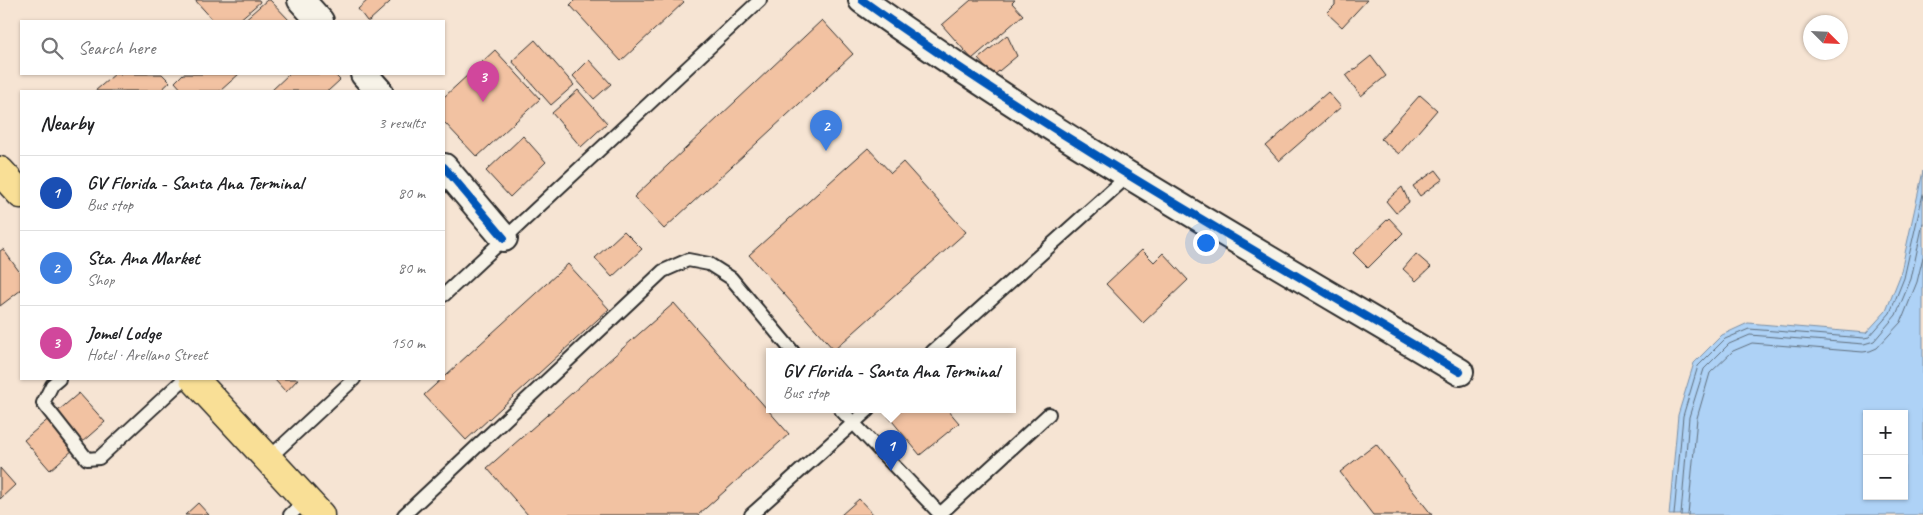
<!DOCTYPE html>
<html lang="en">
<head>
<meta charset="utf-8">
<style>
  body { margin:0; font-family:Caveat,sans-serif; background:#f6f6f6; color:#202124 }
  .controls { position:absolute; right:15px; bottom:15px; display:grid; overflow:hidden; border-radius:0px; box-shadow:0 1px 4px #0004 }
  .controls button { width:45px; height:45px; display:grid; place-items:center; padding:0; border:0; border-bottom:1px solid #e0e0e0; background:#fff; color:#202124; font:25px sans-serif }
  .compass { position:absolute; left:1803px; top:15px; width:45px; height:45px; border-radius:50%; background:#fff; box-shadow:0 1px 4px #0004; rotate:114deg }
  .you { position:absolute; left:1205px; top:242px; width:18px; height:18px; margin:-12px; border:4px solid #fff; border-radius:50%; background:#1a73e8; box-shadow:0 0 0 8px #1a73e833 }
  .badge { display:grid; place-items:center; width:32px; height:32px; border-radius:50%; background:#2b2b2b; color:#fff; font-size:16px; font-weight:700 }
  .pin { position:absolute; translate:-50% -41px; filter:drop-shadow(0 1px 2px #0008) }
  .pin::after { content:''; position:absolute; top:26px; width:18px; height:15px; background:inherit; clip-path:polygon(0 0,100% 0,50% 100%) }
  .popup { position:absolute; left:766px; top:348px; width:250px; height:65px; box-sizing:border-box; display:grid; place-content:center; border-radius:0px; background:#fff; filter:drop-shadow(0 1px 4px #0005); font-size:16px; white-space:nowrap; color:#757577 }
  .popup b { font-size:19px; color:#202124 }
  .popup::after { content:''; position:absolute; left:50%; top:100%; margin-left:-10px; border:10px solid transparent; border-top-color:#fff }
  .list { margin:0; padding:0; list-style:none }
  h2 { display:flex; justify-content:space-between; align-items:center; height:65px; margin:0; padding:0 20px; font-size:21px }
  h2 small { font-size:16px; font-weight:400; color:#757577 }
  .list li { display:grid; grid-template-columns:32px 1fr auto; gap:15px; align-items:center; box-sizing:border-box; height:75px; padding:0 20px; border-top:1px solid #e0e0e0 }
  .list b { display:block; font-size:19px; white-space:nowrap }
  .list p { margin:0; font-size:16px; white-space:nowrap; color:#757577 }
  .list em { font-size:16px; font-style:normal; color:#757577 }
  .icon { flex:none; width:28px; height:28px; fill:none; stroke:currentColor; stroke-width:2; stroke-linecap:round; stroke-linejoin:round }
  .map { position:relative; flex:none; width:1923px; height:515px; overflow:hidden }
  .search { position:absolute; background:#fff; box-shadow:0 1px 4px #0004; left:20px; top:20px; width:425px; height:55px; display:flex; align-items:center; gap:12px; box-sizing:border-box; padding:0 18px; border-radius:0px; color:#757577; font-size:19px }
  .panel { position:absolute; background:#fff; box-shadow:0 1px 4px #0004; left:20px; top:90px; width:425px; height:290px; border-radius:0px }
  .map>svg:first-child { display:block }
  .water { fill:#aed2f6; stroke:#7a8fa5; fill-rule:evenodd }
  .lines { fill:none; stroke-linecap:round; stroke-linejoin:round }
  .shore { stroke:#5f6e7c; stroke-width:1 }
  .building { fill:#f2c2a2; stroke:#2b2b2b }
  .service-casing { stroke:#2b2b2b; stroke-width:16 }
  .minor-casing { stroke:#2b2b2b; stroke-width:30 }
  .primary-casing { stroke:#2b2b2b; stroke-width:31 }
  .service { stroke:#f7f3e8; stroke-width:12 }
  .minor { stroke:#f7f3e8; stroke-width:26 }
  .primary { stroke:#f9df96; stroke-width:28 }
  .cycleway-casing { stroke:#f7f3e8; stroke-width:11 }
  .cycleway { stroke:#0057b8; stroke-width:8 }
</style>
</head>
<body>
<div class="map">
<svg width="1923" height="515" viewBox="0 0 1923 515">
  <rect width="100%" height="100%" fill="#f6e4d3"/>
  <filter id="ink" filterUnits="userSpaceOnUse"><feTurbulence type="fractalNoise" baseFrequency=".02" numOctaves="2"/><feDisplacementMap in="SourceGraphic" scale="10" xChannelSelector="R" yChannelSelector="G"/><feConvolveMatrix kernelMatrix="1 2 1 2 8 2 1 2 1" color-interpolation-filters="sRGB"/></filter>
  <g filter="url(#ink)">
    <!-- water -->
    <path class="water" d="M 1923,171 L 1923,515 L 1669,515 L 1678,415 L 1694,363 L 1722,335 L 1748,323 L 1866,333 L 1886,311 L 1900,276 ZM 1867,414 L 1904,414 L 1904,496 L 1867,496 Z"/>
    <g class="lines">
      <!-- shore -->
      <path class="shore" d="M 1674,515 L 1683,416 L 1698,366 L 1725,339 L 1749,329 L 1864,338 L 1869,337 L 1890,313 L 1904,278 L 1923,194
        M 1681,515 L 1689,417 L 1704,369 L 1729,344 L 1750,335 L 1864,344 L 1874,341 L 1896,315 L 1911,279 L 1923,223
        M 1688,515 L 1697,418 L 1710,373 L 1733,351 L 1752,343 L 1863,352 L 1870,351 L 1877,348 L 1901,322 L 1917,282 L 1923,257"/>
    </g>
    <!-- building -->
    <path class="building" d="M 195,0 L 259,0 L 260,2 L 238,21 L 214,21 Z
      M 267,0 L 270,0 L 290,21 L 243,21 Z
      M 368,0 L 389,0 L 390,2 L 369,21 L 367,21 L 358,9 Z
      M 575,0 L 682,0 L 684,2 L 621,61 L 570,5 Z
      M 971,0 L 1015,0 L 1012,3 L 1023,15 L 972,59 L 942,25 Z
      M 1335,0 L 1367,0 L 1342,27 L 1327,13 L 1335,5 Z
      M 822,20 L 853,54 L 664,229 L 634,197 Z
      M 1007,35 L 1017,56 L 993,76 L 978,59 Z
      M 535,40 L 574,85 L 551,105 L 512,61 Z
      M 495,50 L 540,99 L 477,157 L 444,122 L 444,97 Z
      M 1371,56 L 1386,76 L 1361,96 L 1346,76 Z
      M 589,60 L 611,84 L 594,99 L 573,76 Z
      M 115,74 L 162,74 L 170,82 L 160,91 L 95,91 Z
      M 183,74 L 239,74 L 220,91 L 183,91 L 175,82 Z
      M 289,74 L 334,74 L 340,80 L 328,91 L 271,91 Z
      M 578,90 L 607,123 L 581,147 L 552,113 Z
      M 1328,92 L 1341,107 L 1279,161 L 1266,146 Z
      M 1420,95 L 1437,110 L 1399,154 L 1381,139 Z
      M 523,136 L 546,162 L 510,197 L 486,171 Z
      M 868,148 L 891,173 L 903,162 L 966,232 L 834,350 L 749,255 Z
      M 1436,170 L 1443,179 L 1420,196 L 1413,186 Z
      M 1402,187 L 1409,202 L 1396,213 L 1386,201 Z
      M 1389,218 L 1403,233 L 1368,268 L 1353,253 Z
      M 624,231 L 642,249 L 612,277 L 595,258 Z
      M 3,249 L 21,274 L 21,290 L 0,306 L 0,251 Z
      M 1142,250 L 1154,262 L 1163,253 L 1188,280 L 1143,323 L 1106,284 Z
      M 1416,254 L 1431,267 L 1416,281 L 1403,269 Z
      M 568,264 L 609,309 L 466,440 L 424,395 Z
      M 674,303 L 789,434 L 698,515 L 528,515 L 487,468 Z
      M 274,379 L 298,379 L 286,392 Z
      M 79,393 L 105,422 L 50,470 L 24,440 Z
      M 896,410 L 948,410 L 959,423 L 920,455 L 888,416 Z
      M 1376,444 L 1432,515 L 1373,515 L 1340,472 Z
      M 0,468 L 15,485 L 0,499 Z
      M 859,499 L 874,515 L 841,515 Z
      M 198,503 L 209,515 L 185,515 Z"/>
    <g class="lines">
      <defs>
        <path id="service" d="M 444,295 L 760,0
          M 932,352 L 1129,175
          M 59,379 L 52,385 L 43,403 L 87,459 L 99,458 L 184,379
          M 841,410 L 940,514
          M 269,458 L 354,379
          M 290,515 L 306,500
          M 404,515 L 663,271 L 688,260 L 709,264 L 731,278 L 793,352
          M 751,515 L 868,410
          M 939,515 L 1049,414"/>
        <path id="minor" d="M 301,0 L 320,21
          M 862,0 C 1053,137 1258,252 1460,372
          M 364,74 L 379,91
          M 444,167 L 504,238"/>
        <path id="primary" d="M 0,171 L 21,194
          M 194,379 L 320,515"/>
      </defs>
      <!-- service casing -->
      <use href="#service" class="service-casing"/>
      <!-- minor casing -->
      <use href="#minor" class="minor-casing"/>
      <!-- primary casing -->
      <use href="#primary" class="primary-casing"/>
      <!-- service -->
      <use href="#service" class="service"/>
      <!-- minor -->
      <use href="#minor" class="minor"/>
      <!-- primary -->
      <use href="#primary" class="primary"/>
      <defs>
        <path id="cycleway" d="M 862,0 C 1053,137 1258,252 1460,372
          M 444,167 L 504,238"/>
      </defs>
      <!-- cycleway casing -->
      <use href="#cycleway" class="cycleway-casing"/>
      <!-- cycleway -->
      <use href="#cycleway" class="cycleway"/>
    </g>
  </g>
</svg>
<div class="controls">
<button>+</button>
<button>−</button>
</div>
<svg class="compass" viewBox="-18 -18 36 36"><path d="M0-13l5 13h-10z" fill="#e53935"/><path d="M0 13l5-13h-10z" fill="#757577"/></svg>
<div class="you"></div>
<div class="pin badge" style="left:891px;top:471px;background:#1a4fb4">1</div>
<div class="popup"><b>GV Florida - Santa Ana Terminal</b>Bus stop</div>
<div class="pin badge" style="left:826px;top:151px;background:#3f7fe0">2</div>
<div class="pin badge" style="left:483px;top:102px;background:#d1479c">3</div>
<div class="search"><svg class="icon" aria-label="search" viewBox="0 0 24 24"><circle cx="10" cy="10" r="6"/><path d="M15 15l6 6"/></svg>Search here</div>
<section class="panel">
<h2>Nearby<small>3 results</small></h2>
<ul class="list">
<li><span class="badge" style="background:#1a4fb4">1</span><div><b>GV Florida - Santa Ana Terminal</b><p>Bus stop</p></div><em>80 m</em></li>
<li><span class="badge" style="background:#3f7fe0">2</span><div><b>Sta. Ana Market</b><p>Shop</p></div><em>80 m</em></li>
<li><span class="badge" style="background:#d1479c">3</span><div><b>Jomel Lodge</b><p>Hotel · Arellano Street</p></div><em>150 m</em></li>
</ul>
</section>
</div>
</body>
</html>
